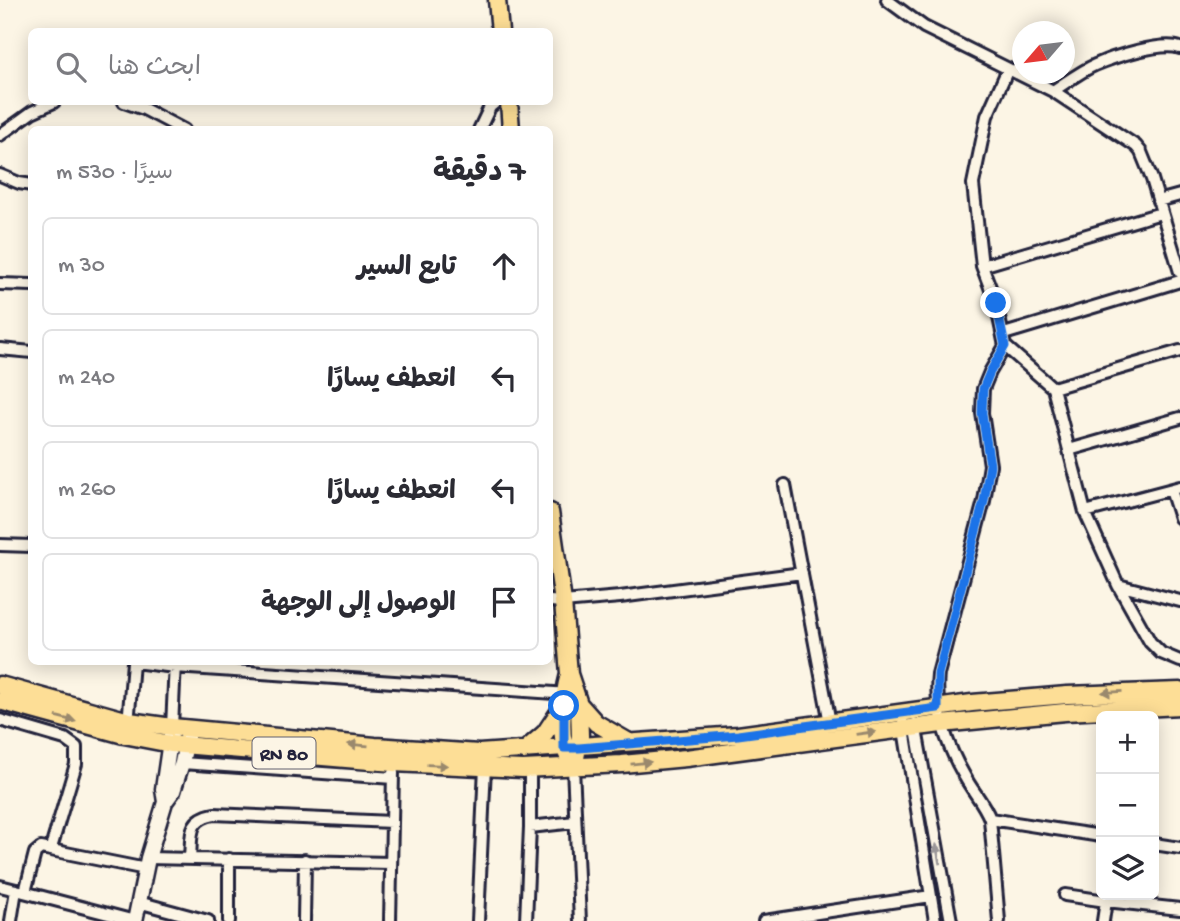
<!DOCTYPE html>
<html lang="ar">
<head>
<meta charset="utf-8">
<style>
  body { margin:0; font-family:"Gochi Hand","Playpen Sans Arabic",sans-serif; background:#f7f7f7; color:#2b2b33; direction:rtl }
  .controls { position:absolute; right:21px; bottom:21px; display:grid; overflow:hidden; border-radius:10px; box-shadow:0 4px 18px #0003 }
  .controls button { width:63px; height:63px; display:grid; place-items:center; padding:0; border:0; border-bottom:2px solid #e1e1e2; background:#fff; color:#2b2b33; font:35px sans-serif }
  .compass { position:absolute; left:1012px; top:21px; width:63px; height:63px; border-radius:50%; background:#fff; box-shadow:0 4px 18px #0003; rotate:242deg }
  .stop { position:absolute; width:21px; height:21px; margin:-16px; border:5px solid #1a73e8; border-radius:50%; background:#fff }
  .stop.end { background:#1a73e8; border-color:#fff; box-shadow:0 2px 7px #0008 }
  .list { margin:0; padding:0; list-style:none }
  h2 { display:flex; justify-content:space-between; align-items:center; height:91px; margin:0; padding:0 28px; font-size:30px }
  h2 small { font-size:23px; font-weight:400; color:#7c7c81 }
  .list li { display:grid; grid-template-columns:46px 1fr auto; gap:21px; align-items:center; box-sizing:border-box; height:98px; margin:0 14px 14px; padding:0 14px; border:2px solid #e1e1e2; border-radius:10px }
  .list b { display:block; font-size:26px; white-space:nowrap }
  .list em { font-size:23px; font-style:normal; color:#7c7c81 }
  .icon { flex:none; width:38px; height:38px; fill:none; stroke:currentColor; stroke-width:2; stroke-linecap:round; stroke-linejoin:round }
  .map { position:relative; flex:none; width:1180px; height:921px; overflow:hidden; direction:ltr }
  .search { position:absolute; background:#fff; box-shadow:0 4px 18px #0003; left:28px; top:28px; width:525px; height:77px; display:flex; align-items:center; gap:18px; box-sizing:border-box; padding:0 24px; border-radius:10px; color:#7c7c81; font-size:26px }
  .panel { position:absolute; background:#fff; box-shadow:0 4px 18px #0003; left:28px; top:126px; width:525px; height:539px; border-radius:10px; direction:rtl }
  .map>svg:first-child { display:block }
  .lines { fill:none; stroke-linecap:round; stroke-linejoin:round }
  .street-casing { stroke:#22223b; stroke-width:16 }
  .secondary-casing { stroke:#22223b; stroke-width:19 }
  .primary-casing { stroke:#22223b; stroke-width:21 }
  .street { stroke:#fcf5e5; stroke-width:10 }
  .secondary { stroke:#fcf5e5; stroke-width:14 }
  .primary { stroke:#fdde96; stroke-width:16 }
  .oneway { fill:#9a896d }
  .oneway2 { fill:#9a9698 }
  .route { stroke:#1a73e8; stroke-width:9 }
  .labels { text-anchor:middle; stroke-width:7; stroke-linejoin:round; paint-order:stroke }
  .shield { fill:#fcf5e5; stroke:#63616e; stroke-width:2 }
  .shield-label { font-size:19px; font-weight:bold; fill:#22223b }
</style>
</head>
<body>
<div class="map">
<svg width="1180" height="921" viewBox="0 0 1180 921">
  <rect width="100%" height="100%" fill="#fcf5e5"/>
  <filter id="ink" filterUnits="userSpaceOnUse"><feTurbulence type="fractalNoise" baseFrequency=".0143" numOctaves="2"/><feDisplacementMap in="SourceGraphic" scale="14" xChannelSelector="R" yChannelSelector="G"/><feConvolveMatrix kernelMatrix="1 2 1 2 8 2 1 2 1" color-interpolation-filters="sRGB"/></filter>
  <g filter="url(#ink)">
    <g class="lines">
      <defs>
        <path id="street" d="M 887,0 L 924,27 L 1053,91 L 1136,146 L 1141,152 L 1152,179 L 1180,272
          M 1053,91 C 1067,82 1081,71 1095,65 C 1113,57 1162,41 1180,48
          M 124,102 L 144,109 L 184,130
          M 479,130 L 490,107 L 496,102
          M 0,135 L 32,112 L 54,102
          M 0,175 L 19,183 L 32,185
          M 1158,201 L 1180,195
          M 982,266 L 1161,213
          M 0,284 L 32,285
          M 1004,334 L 1180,281
          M 1005,346 L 1053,388
          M 0,349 L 32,352
          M 1180,351 L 1053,388 L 1085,512 L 1118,585 L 1180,601
          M 1069,450 L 1180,418
          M 785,485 L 830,723
          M 1171,490 L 1180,518
          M 1085,512 L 1180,487
          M 0,545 L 32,546
          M 1118,585 L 1150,642 L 1161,653 L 1180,661
          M 550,601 L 563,602 L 620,597 L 802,573
          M 134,662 L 175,667 L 569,694
          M 0,720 L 65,739 L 76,747 L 76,764 L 51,848
          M 903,723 L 935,921
          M 915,724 L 951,921
          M 128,725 L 133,662
          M 172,727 L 175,662
          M 182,763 L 393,778
          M 573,767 L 580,921
          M 990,819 L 1101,836
          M 530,827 L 530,768
          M 1154,844 L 1180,848
          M 148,858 L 391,863
          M 190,858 C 192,836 187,819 214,814 L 392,822
          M 229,859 L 229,921
          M 0,886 L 16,890
          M 25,892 L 35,853 L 41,848 L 146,869
          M 1065,895 L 1106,901 L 1103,921
          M 1106,901 L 1180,909
          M 138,902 L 208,921
          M 11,921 L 16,890 L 135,921
          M 304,921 L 305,860
          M 390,921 L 393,773
          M 478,921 L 485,766
          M 526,921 L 530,827 L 575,822
          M 764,921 L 931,896
          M 999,921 L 990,819 C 984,803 973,792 965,777 C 947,746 934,711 938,674 L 984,501 L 990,465 L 982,413 L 983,389 L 990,372 L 1005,346 L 996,303 L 982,266 L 973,184 L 987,116 L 1008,69"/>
        <path id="secondary" d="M 165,802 L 163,789 L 171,734
          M 135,921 L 148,858 L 165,802 L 173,791 L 182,763 L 189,729"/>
        <path id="primary" d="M 497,0 L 500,32
          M 509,102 L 511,130
          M 550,512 L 563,602 L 569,674 L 579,704 L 580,736 L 576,758
          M 0,685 L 129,721 L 172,727 L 375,746 L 479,753 L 738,735 L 972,703 L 1067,695 L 1180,691
          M 0,701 L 124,735 L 171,744 L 393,763 L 523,769 L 622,764 L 686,758 L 941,724 L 1065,712 L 1180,706
          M 579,704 L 596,723 L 629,742
          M 524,751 L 545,733 L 563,706
          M 568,757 C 558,736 563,697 569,674"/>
      </defs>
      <!-- street casing -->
      <use href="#street" class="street-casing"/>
      <!-- secondary casing -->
      <use href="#secondary" class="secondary-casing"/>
      <!-- primary casing -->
      <use href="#primary" class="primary-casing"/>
      <!-- street -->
      <use href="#street" class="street"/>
      <!-- secondary -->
      <use href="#secondary" class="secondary"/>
      <!-- primary -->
      <use href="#primary" class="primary"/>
    </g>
    <!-- one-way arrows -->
    <defs><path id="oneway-solid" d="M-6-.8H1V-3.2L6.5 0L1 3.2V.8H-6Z" transform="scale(1.75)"/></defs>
    <g class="oneway">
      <use href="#oneway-solid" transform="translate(1112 692) rotate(177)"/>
      <use href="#oneway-solid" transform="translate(66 719) rotate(15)"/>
      <use href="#oneway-solid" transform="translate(866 733) rotate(-8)"/>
      <use href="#oneway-solid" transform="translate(358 745) rotate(-175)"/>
      <use href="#oneway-solid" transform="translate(641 763) rotate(-6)"/>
      <use href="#oneway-solid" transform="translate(437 765) rotate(2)"/>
    </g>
    <use class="oneway2" href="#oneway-solid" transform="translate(938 854) rotate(-100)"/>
  </g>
  <g class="lines" filter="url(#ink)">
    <!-- route -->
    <path class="route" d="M 564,706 L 564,748 L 579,748 L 738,735 L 938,708 L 938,674 L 984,501 L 990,465 L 982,413 L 983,389 L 990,372 L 1005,346 L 996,303"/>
  </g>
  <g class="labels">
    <!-- shield labels -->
    <rect class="shield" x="252.5" y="737.5" width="63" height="31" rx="5"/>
    <g class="shield-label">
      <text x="284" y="760">RN 80</text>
    </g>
  </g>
</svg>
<div class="controls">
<button>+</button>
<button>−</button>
<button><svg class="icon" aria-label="layers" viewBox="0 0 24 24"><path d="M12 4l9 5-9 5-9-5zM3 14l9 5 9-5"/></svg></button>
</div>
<svg class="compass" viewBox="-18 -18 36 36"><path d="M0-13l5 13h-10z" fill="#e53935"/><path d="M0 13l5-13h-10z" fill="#7c7c81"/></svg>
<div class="stop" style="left:564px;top:706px"></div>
<div class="stop end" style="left:996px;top:303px"></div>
<div class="search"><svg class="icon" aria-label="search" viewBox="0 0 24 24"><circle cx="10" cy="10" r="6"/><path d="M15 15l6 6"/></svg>ابحث هنا</div>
<section class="panel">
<h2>7 دقيقة<small>سيرًا · 530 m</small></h2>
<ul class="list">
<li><svg class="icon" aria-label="ahead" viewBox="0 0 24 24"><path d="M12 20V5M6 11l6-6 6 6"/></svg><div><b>تابع السير</b></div><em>30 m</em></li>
<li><svg class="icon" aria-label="left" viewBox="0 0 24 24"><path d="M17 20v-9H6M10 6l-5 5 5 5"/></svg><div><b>انعطف يسارًا</b></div><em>240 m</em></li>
<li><svg class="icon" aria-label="left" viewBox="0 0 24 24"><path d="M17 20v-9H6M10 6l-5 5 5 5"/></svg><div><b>انعطف يسارًا</b></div><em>260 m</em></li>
<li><svg class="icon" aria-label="arrive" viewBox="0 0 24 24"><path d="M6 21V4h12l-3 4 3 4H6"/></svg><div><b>الوصول إلى الوجهة</b></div></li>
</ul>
</section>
</div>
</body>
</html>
